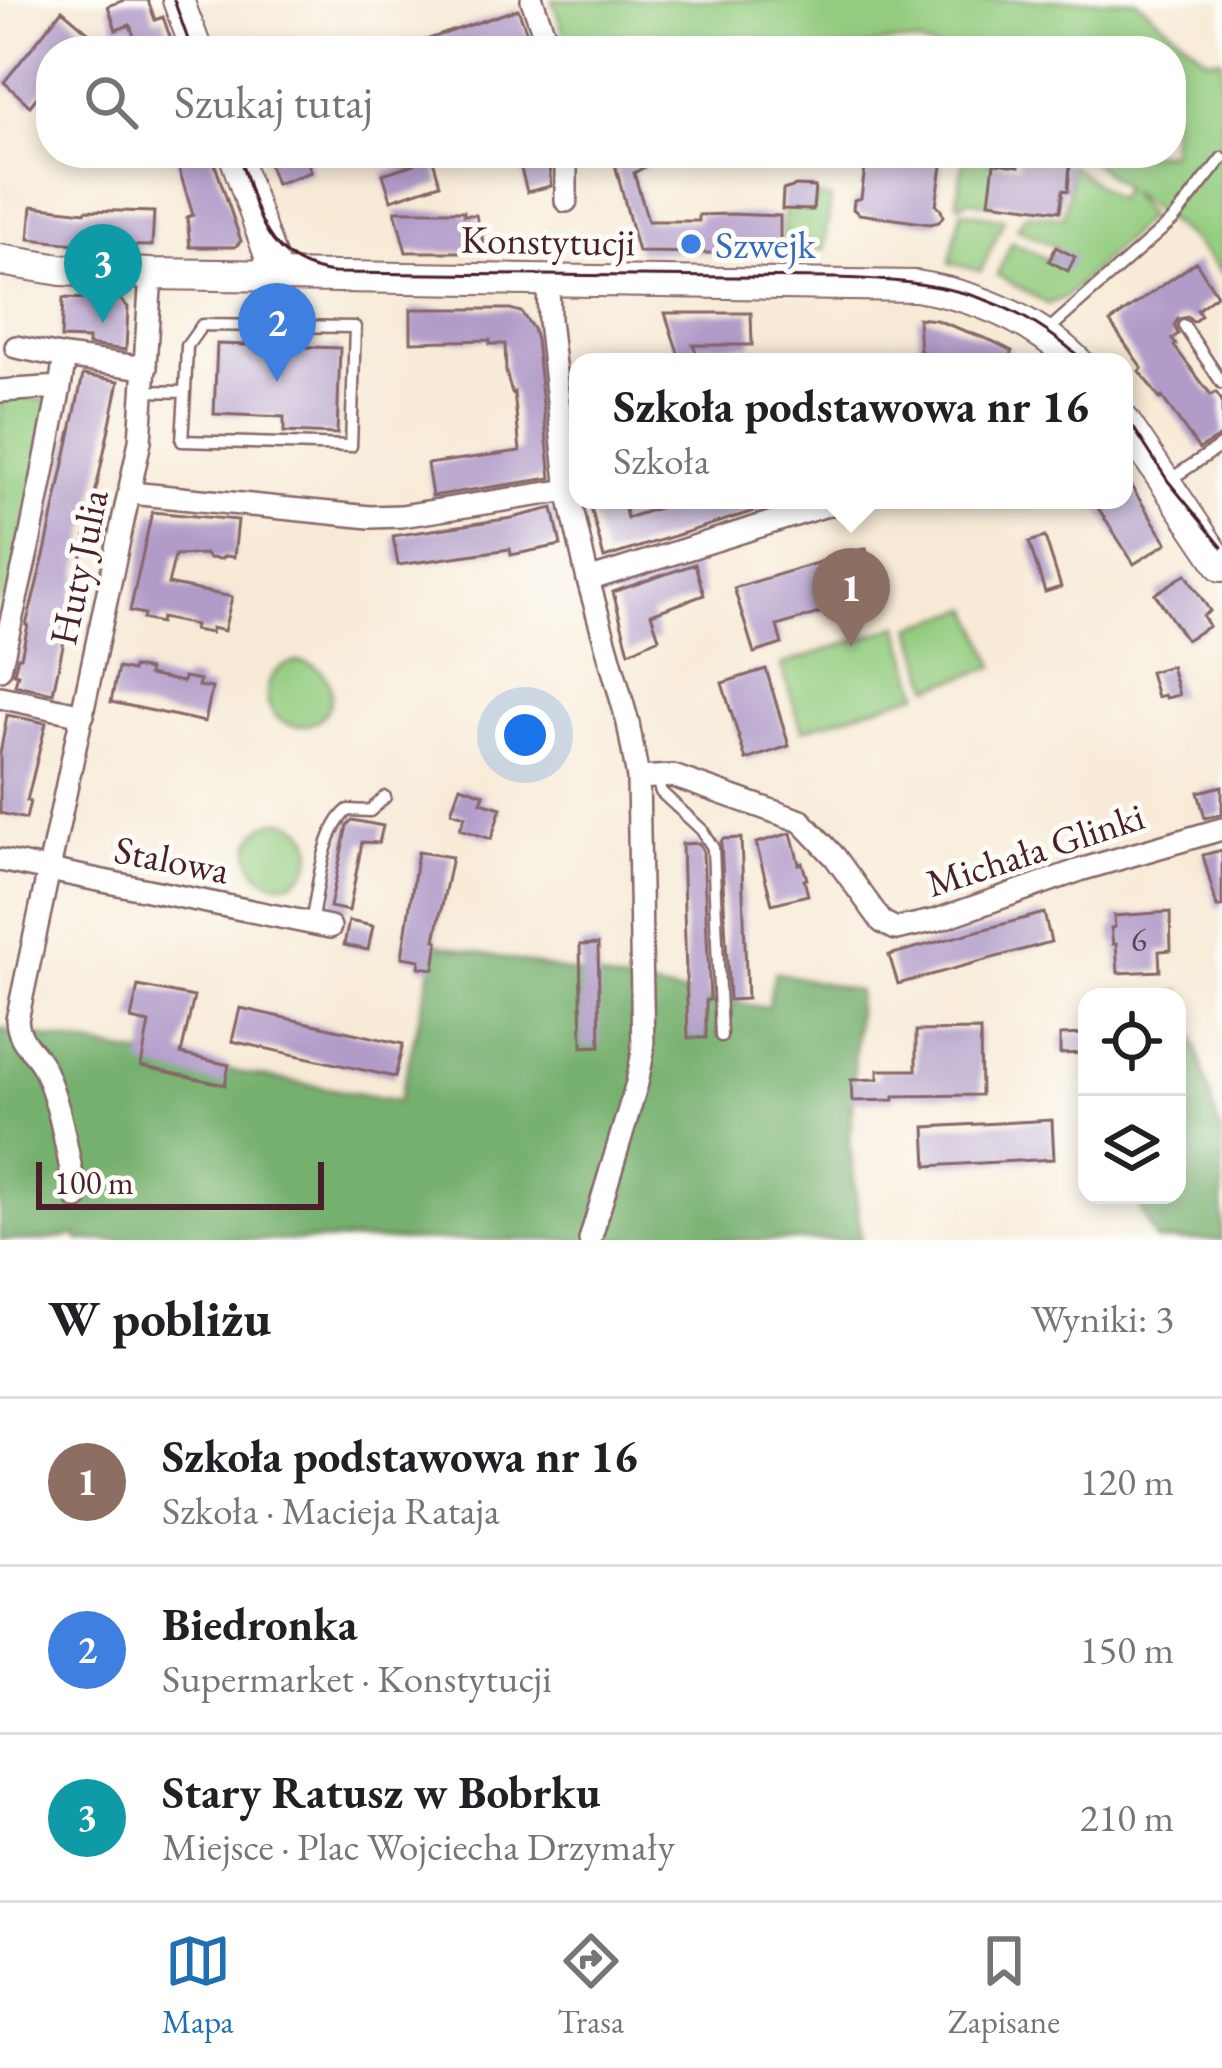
<!DOCTYPE html>
<html lang="pl">
<head>
<meta charset="utf-8">
<style>
  body { margin:0; font-family:"EB Garamond",serif; background:#f2f2f2; color:#202124 }
  .controls { position:absolute; right:36px; bottom:36px; display:grid; overflow:hidden; border-radius:24px; box-shadow:0 6px 18px #0003 }
  .controls button { width:108px; height:108px; display:grid; place-items:center; padding:0; border:0; border-bottom:3px solid #e0e0e0; background:#fff; color:#202124; font:60px sans-serif }
  .scale { position:absolute; left:36px; bottom:30px; width:288px; box-sizing:border-box; padding-left:12px; border:6px solid #4a1f2b; border-top:0; font-size:33px; line-height:42px; white-space:nowrap; color:#4a1f2b; -webkit-text-stroke:9px #fdfcf7; paint-order:stroke }
  .you { position:absolute; left:525px; top:735px; width:42px; height:42px; margin:-30px; border:9px solid #fff; border-radius:50%; background:#1a73e8; box-shadow:0 0 0 18px #1a73e833 }
  .badge { display:grid; place-items:center; width:78px; height:78px; border-radius:50%; background:#1f6fb2; color:#fff; font-size:39px; font-weight:700 }
  .pin { position:absolute; translate:-50% -99px; filter:drop-shadow(0 3px 6px #0008) }
  .pin::after { content:''; position:absolute; top:63px; width:42px; height:36px; background:inherit; clip-path:polygon(0 0,100% 0,50% 100%) }
  .popup { position:absolute; left:569px; top:353px; width:564px; height:156px; box-sizing:border-box; display:grid; place-content:center; border-radius:24px; background:#fff; filter:drop-shadow(0 3px 9px #0005); font-size:39px; white-space:nowrap; color:#757577 }
  .popup b { font-size:45px; color:#202124 }
  .popup::after { content:''; position:absolute; left:50%; top:100%; margin-left:-24px; border:24px solid transparent; border-top-color:#fff }
  .list { margin:0; padding:0; list-style:none }
  h2 { display:flex; justify-content:space-between; align-items:center; height:156px; margin:0; padding:0 48px; font-size:51px }
  h2 small { font-size:39px; font-weight:400; color:#757577 }
  .list li { display:grid; grid-template-columns:78px 1fr auto; gap:36px; align-items:center; box-sizing:border-box; height:168px; padding:0 48px; border-top:3px solid #e0e0e0 }
  .list b { display:block; font-size:45px; white-space:nowrap }
  .list p { margin:0; font-size:39px; white-space:nowrap; color:#757577 }
  .list em { font-size:39px; font-style:normal; color:#757577 }
  .icon { flex:none; width:66px; height:66px; fill:none; stroke:currentColor; stroke-width:2; stroke-linecap:round; stroke-linejoin:round }
  .map { position:relative; flex:none; width:1222px; height:1240px; overflow:hidden }
  .search { position:absolute; background:#fff; box-shadow:0 6px 18px #0003; left:36px; right:36px; top:36px; height:132px; display:flex; align-items:center; gap:30px; box-sizing:border-box; padding:0 42px; border-radius:48px; color:#757577; font-size:45px }
  .sheet { height:660px; background:#fff }
  nav { display:flex; justify-content:space-around; align-items:center; box-sizing:border-box; height:168px; border-top:3px solid #e0e0e0; background:#fff; font-size:33px; color:#757577 }
  nav a { display:grid; justify-items:center; gap:6px }
  nav .on { color:#1f6fb2 }
  .map>svg:first-child { display:block }
  .green { fill:#93cc7f; stroke:#6e7655; stroke-width:3 }
  .forest { fill:#76b06e; stroke:#60684c; stroke-width:3 }
  .building { fill:#b19bc9 }
  .lines { fill:none; stroke-linecap:round; stroke-linejoin:round }
  .lane-casing { stroke:#876667; stroke-width:15 }
  .street-casing { stroke:#876667; stroke-width:26 }
  .secondary-casing { stroke:#876667; stroke-width:34 }
  .lane { stroke:#fff; stroke-width:10 }
  .street { stroke:#fff; stroke-width:21 }
  .secondary { stroke:#fff; stroke-width:30 }
  .tram { stroke:#4a1f2b; stroke-width:3 }
  .shop-dot { fill:#3f7fe0; stroke:#fdfcf7; stroke-width:4.5 }
  .labels { text-anchor:middle; stroke-width:10; stroke-linejoin:round; paint-order:stroke }
  .number-label { font-size:33px; fill:#643e52 }
  .street-label { font-size:39px; fill:#4a1f2b; stroke:#fdfcf7 }
  .shop-label { font-size:39px; fill:#366cbe; stroke:#fdfcf7; text-anchor:start }
</style>
</head>
<body>
<div class="map">
<svg width="1222" height="1240" viewBox="0 0 1222 1240">
  <rect width="100%" height="100%" fill="#fdfcf7"/>
  <filter id="ink" filterUnits="userSpaceOnUse"><feTurbulence type="fractalNoise" baseFrequency=".00833" numOctaves="2"/><feDisplacementMap in="SourceGraphic" scale="24" xChannelSelector="R" yChannelSelector="G"/><feConvolveMatrix kernelMatrix="1 2 1 2 8 2 1 2 1" color-interpolation-filters="sRGB"/></filter>
  <filter id="wash" filterUnits="userSpaceOnUse"><feTurbulence type="fractalNoise" baseFrequency=".004" numOctaves="4" result="noise"/><feDisplacementMap in="SourceGraphic" scale="48" xChannelSelector="R" yChannelSelector="G"/><feGaussianBlur stdDeviation="2.7" result="paint"/><feColorMatrix in="noise" values="0 0 0 0 0 0 0 0 0 0 0 0 0 0 0 0 0 1.4 0 .05"/><feComposite in="paint" operator="in"/></filter>
  <g filter="url(#wash)">
    <rect width="100%" height="100%" fill="#f7ead6"/>
    <!-- green -->
    <path class="green" d="M 552,0 L 1136,0 L 1206,58 L 1222,59 L 1222,273 L 1193,241 L 1128,190 L 1148,217 L 1066,297 L 1048,304 L 997,275 L 1012,242 L 1049,260 L 1056,247 L 1017,228 L 1026,214 L 1064,217 L 1071,179 L 1068,163 L 1115,199 L 1124,188 L 1082,153 L 1171,153 L 1171,51 L 939,51 C 916,39 883,39 860,51 L 570,51 Z
      M 973,154 L 986,157 L 998,168 L 993,205 L 970,200 L 960,205 L 957,202 L 963,163 Z
      M 817,196 L 831,199 L 824,249 L 784,249 L 784,209 L 813,210 Z
      M 961,211 L 1004,219 L 981,271 L 950,263 Z
      M 10,395 L 51,401 L 0,642 L 0,397 Z
      M 971,608 L 995,667 L 931,687 L 912,627 Z
      M 899,626 L 919,693 L 802,730 L 781,665 Z
      M267 694a32 32 0 1 1 64 0a32 32 0 1 1-64 0Z
      M250 852a31 31 0 1 1 62 0a31 31 0 1 1-62 0Z"/>
    <!-- forest -->
    <path class="forest" d="M 437,944 L 642,987 L 767,1008 L 775,972 L 858,991 L 850,1145 L 861,1240 L 79,1240 L 76,1235 L 44,1240 L 0,1240 L 0,1029 L 399,1101 Z
      M 1181,991 L 1222,1139 L 1222,1240 L 1155,1240 L 1134,1195 L 1177,1195 L 1177,997 L 1166,997 Z"/>
    <g id="blocks">
      <!-- building -->
      <path class="building" d="M 125,0 L 148,0 L 155,20 L 163,17 L 175,51 L 139,51 L 130,25 L 116,30 L 108,6 Z
        M 518,9 L 534,51 L 403,51 L 402,48 Z
        M 62,10 L 88,32 L 73,51 L 51,51 L 51,79 L 30,106 L 4,82 Z
        M 174,153 L 211,153 L 241,241 L 235,247 L 190,247 L 187,217 L 193,215 Z
        M 265,153 L 305,153 L 311,172 L 276,184 Z
        M 420,153 L 431,153 L 440,184 L 391,200 L 383,174 L 414,164 L 411,156 Z
        M 517,153 L 548,153 L 551,186 L 527,192 Z
        M 612,153 L 629,153 L 631,160 L 660,153 L 662,157 L 634,173 L 648,221 L 699,221 L 699,215 L 731,214 L 780,216 L 780,254 L 638,252 Z
        M 867,153 L 944,153 L 936,205 L 941,210 L 943,216 L 939,222 L 930,224 L 859,214 L 853,209 L 854,200 L 861,198 Z
        M 1020,156 L 1070,163 L 1068,191 L 1063,190 L 1060,211 L 989,202 L 994,163 L 1019,166 Z
        M 796,186 L 815,187 L 813,210 L 782,209 L 783,190 Z
        M 32,206 L 85,212 L 86,210 L 154,212 L 152,246 L 84,245 L 29,239 Z
        M 395,211 L 464,211 L 464,215 L 476,215 L 486,252 L 406,252 Z
        M 1056,247 L 1075,257 L 1068,271 L 1049,261 Z
        M 1196,262 L 1217,295 L 1197,310 L 1201,316 L 1193,322 L 1187,317 L 1178,319 L 1174,325 L 1178,334 L 1172,339 L 1176,345 L 1174,346 L 1211,395 L 1216,392 L 1222,401 L 1222,435 L 1199,449 L 1162,397 L 1160,399 L 1139,371 L 1142,368 L 1110,322 Z
        M 63,298 L 121,300 L 128,307 L 126,350 L 88,345 L 88,339 L 61,338 Z
        M 411,309 L 510,309 L 521,312 L 533,329 L 536,340 L 551,478 L 432,496 L 427,464 L 520,451 L 514,392 L 512,393 L 506,372 L 505,344 L 490,344 L 490,340 L 411,342 Z
        M 665,313 L 751,313 L 752,345 L 693,345 L 697,354 L 680,359 Z
        M 918,318 L 936,320 L 992,341 L 1012,351 L 1010,362 L 946,362 L 946,357 L 920,352 Z
        M 217,344 L 340,348 L 337,434 L 284,432 L 284,417 L 214,414 Z
        M 83,375 L 119,381 L 53,693 L 15,685 L 18,674 L 14,673 L 18,657 L 21,657 L 28,625 L 26,625 L 45,552 Z
        M 1124,475 L 1167,543 L 1134,564 L 1093,500 L 1124,500 Z
        M 589,500 L 623,500 L 627,518 L 683,500 L 779,500 L 780,503 L 604,558 Z
        M 553,508 L 561,545 L 511,555 L 510,549 L 398,565 L 393,536 L 512,518 Z
        M 152,512 L 238,520 L 234,557 L 225,556 L 221,559 L 209,558 L 205,554 L 175,555 L 168,584 L 232,597 L 224,631 L 211,628 L 211,633 L 194,630 L 195,625 L 161,618 L 160,623 L 143,619 L 144,614 L 130,611 Z
        M 1045,537 L 1061,587 L 1045,592 L 1029,542 Z
        M 866,548 L 874,592 L 876,592 L 881,609 L 859,616 L 854,602 L 777,626 L 782,644 L 754,653 L 734,588 Z
        M 695,564 L 704,595 L 651,614 L 659,638 L 629,652 L 613,592 Z
        M 1186,574 L 1210,611 L 1203,616 L 1209,626 L 1186,640 L 1155,594 Z
        M 1171,666 L 1179,695 L 1166,698 L 1164,695 L 1157,697 L 1150,672 Z
        M 133,667 L 149,670 L 148,675 L 183,682 L 184,677 L 200,680 L 198,686 L 212,688 L 205,722 L 111,702 L 118,668 L 132,671 Z
        M 766,669 L 789,746 L 746,760 L 722,683 Z
        M 7,715 L 46,723 L 27,801 L 30,801 L 26,819 L 0,813 L 0,754 Z
        M 460,786 L 484,794 L 481,802 L 501,808 L 491,839 L 460,829 L 465,816 L 451,812 Z
        M 1222,786 L 1222,814 L 1205,818 L 1198,792 Z
        M 352,820 L 383,826 L 379,843 L 362,842 L 349,911 L 330,907 L 347,825 Z
        M 791,833 L 799,864 L 802,863 L 807,879 L 804,880 L 808,895 L 772,904 L 756,843 Z
        M 741,838 L 747,999 L 729,1000 L 721,842 L 723,839 Z
        M 699,843 L 703,851 L 710,1000 L 706,1000 L 706,1038 L 688,1038 L 682,844 Z
        M 1222,850 L 1222,907 L 1217,907 L 1203,855 Z
        M 418,852 L 452,857 L 435,940 L 438,941 L 434,969 L 419,967 L 420,960 L 402,957 Z
        M 1170,912 L 1171,950 L 1159,951 L 1160,971 L 1118,973 L 1116,944 L 1113,944 L 1111,928 L 1115,927 L 1114,916 Z
        M 1044,913 L 1051,942 L 898,984 L 889,955 Z
        M 349,921 L 373,926 L 368,950 L 344,945 Z
        M 598,944 L 600,1046 L 582,1047 L 580,945 Z
        M 138,986 L 194,997 L 181,1054 L 229,1065 L 225,1085 L 141,1066 L 149,1023 L 131,1019 Z
        M 240,1008 L 403,1044 L 395,1077 L 232,1041 Z
        M 980,1030 L 981,1095 L 894,1096 L 894,1100 L 852,1101 L 851,1080 L 878,1079 L 878,1070 L 916,1070 L 916,1031 Z
        M 1087,1034 L 1087,1053 L 1060,1054 L 1060,1035 Z
        M 1052,1120 L 1054,1159 L 927,1166 L 925,1127 Z"/>
    </g>
  </g>
  <g filter="url(#ink)">
    <use href="#blocks" fill-opacity="0" stroke="#876667" stroke-width="3"/>
    <g class="lines">
      <defs>
        <path id="lane" d="M 1184,326 L 1222,383
          M 1046,332 L 1174,219 L 1222,158
          M 145,391 L 185,392 L 187,346 L 202,325 L 355,327 L 351,446 L 182,441 L 185,392
          M 1168,481 L 1222,445
          M 656,777 L 661,792 L 702,830 L 713,848 L 721,1036
          M 311,923 C 318,891 322,830 348,810 L 370,811 L 385,797"/>
        <path id="street" d="M 532,0 L 550,51
          M 566,153 L 566,201
          M 548,279 L 549,320 L 568,490 L 588,580 L 628,723 L 638,778 L 643,1052 L 637,1083 L 590,1240
          M 16,347 L 65,357
          M 60,387 L 65,357 L 146,368
          M 0,391 L 60,387 L 29,543 L 0,669
          M 131,493 L 370,517 L 401,516 L 568,490
          M 588,580 L 843,500
          M 0,697 L 83,715
          M 638,778 L 673,776 L 801,821 L 835,857 L 882,922 L 896,929 L 937,920 L 1080,870 L 1222,829
          M 0,860 L 330,927
          M 77,1198 C 67,1156 62,1108 44,1069 C 34,1048 19,1045 17,1020 L 140,441 L 151,274"/>
        <path id="secondary" d="M 178,0 L 197,51
          M 234,153 L 277,276
          M 0,260 L 61,270 L 151,274 L 916,286 C 977,296 1033,319 1077,362
          M 1124,421 L 1222,566"/>
      </defs>
      <!-- lane casing -->
      <use href="#lane" class="lane-casing"/>
      <!-- street casing -->
      <use href="#street" class="street-casing"/>
      <!-- secondary casing -->
      <use href="#secondary" class="secondary-casing"/>
      <!-- lane -->
      <use href="#lane" class="lane"/>
      <!-- street -->
      <use href="#street" class="street"/>
      <!-- secondary -->
      <use href="#secondary" class="secondary"/>
      <!-- tram -->
      <path class="tram" d="M 174,0 L 192,51
        M 238,153 C 258,210 262,263 333,273 L 836,278 C 937,281 1008,291 1085,362
        M 1124,413 L 1168,481 L 1222,547"/>
    </g>
  </g>
  <!-- markers -->
  <circle class="shop-dot" cx="691" cy="244" r="12"/>
  <g class="labels">
    <!-- number labels -->
    <g class="number-label">
      <text x="1139" y="951">6</text>
    </g>
    <!-- street labels -->
    <g class="street-label">
      <text transform="translate(548 240) rotate(1)" y="14">Konstytucji</text>
      <text transform="translate(78 567) rotate(-78)" y="14">Huty Julia</text>
      <text transform="translate(1035 849) rotate(-18)" y="14">Michała Glinki</text>
      <text transform="translate(172 859) rotate(11)" y="14">Stalowa</text>
    </g>
    <!-- shop labels -->
    <g class="shop-label">
      <text x="715" y="258">Szwejk</text>
    </g>
  </g>
</svg>
<div class="controls">
<button><svg class="icon" aria-label="locate" viewBox="0 0 24 24"><circle cx="12" cy="12" r="6"/><path d="M12 2v4M12 18v4M2 12h4M18 12h4"/></svg></button>
<button><svg class="icon" aria-label="layers" viewBox="0 0 24 24"><path d="M12 4l9 5-9 5-9-5zM3 14l9 5 9-5"/></svg></button>
</div>
<div class="scale">100 m</div>
<div class="you"></div>
<div class="pin badge" style="left:851px;top:647px;background:#8d6e63">1</div>
<div class="popup"><b>Szkoła podstawowa nr 16</b>Szkoła</div>
<div class="pin badge" style="left:277px;top:382px;background:#3f7fe0">2</div>
<div class="pin badge" style="left:103px;top:323px;background:#0f9aa8">3</div>
<div class="search"><svg class="icon" aria-label="search" viewBox="0 0 24 24"><circle cx="10" cy="10" r="6"/><path d="M15 15l6 6"/></svg>Szukaj tutaj</div>
</div>
<section class="sheet">
<h2>W pobliżu<small>Wyniki: 3</small></h2>
<ul class="list">
<li><span class="badge" style="background:#8d6e63">1</span><div><b>Szkoła podstawowa nr 16</b><p>Szkoła · Macieja Rataja</p></div><em>120 m</em></li>
<li><span class="badge" style="background:#3f7fe0">2</span><div><b>Biedronka</b><p>Supermarket · Konstytucji</p></div><em>150 m</em></li>
<li><span class="badge" style="background:#0f9aa8">3</span><div><b>Stary Ratusz w Bobrku</b><p>Miejsce · Plac Wojciecha Drzymały</p></div><em>210 m</em></li>
</ul>
</section>
<nav>
<a class="on"><svg class="icon" aria-label="map" viewBox="0 0 24 24"><path d="M3 6l6-2 6 2 6-2v14l-6 2-6-2-6 2zM9 4v14M15 6v14"/></svg>Mapa</a>
<a><svg class="icon" aria-label="directions" viewBox="0 0 24 24"><path d="M12 3l9 9-9 9-9-9zM9 14v-3h6M13 9l2 2-2 2"/></svg>Trasa</a>
<a><svg class="icon" aria-label="saved" viewBox="0 0 24 24"><path d="M7 4h10v16l-5-4-5 4z"/></svg>Zapisane</a>
</nav>
</body>
</html>
